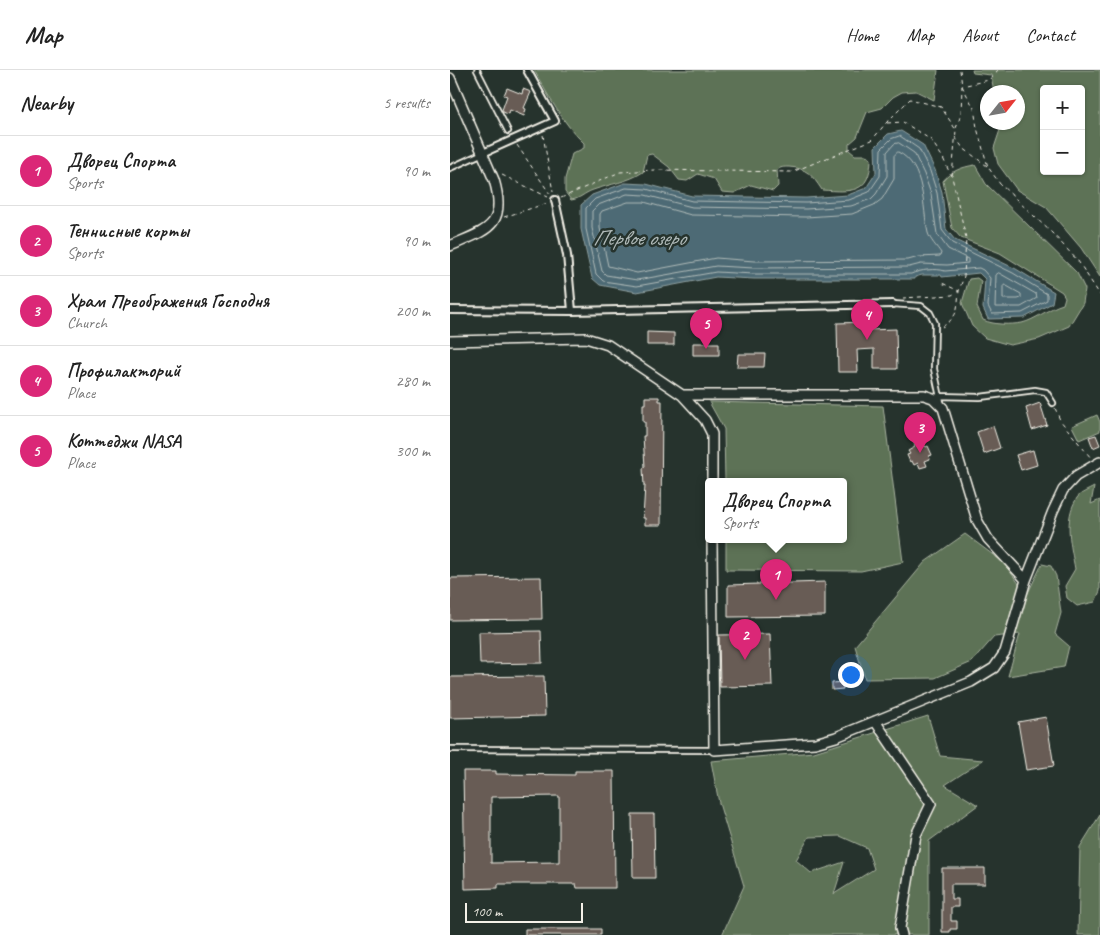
<!DOCTYPE html>
<html lang="en">
<head>
<meta charset="utf-8">
<style>
  body { margin:0; font-family:Caveat,sans-serif; background:#f2f2f2; color:#222 }
  .controls { position:absolute; right:15px; top:15px; display:grid; overflow:hidden; border-radius:5px; box-shadow:0 1px 4px #0004 }
  .controls button { width:45px; height:45px; display:grid; place-items:center; padding:0; border:0; border-bottom:1px solid #e0e0e0; background:#fff; color:#222; font:25px sans-serif }
  .compass { position:absolute; left:530px; top:15px; width:45px; height:45px; border-radius:50%; background:#fff; box-shadow:0 1px 4px #0004; rotate:59deg }
  .scale { position:absolute; left:15px; bottom:12px; width:118px; box-sizing:border-box; padding-left:5px; border:2px solid #f4f1e8; border-top:0; font-size:14px; line-height:18px; white-space:nowrap; color:#f4f1e8; -webkit-text-stroke:4px #26332d; paint-order:stroke }
  .you { position:absolute; left:400px; top:604px; width:18px; height:18px; margin:-12px; border:4px solid #fff; border-radius:50%; background:#1a73e8; box-shadow:0 0 0 8px #1a73e833 }
  .badge { display:grid; place-items:center; width:32px; height:32px; border-radius:50%; background:#db2777; color:#fff; font-size:16px; font-weight:700 }
  .pin { position:absolute; translate:-50% -41px; filter:drop-shadow(0 1px 2px #0008) }
  .pin::after { content:''; position:absolute; top:26px; width:18px; height:15px; background:inherit; clip-path:polygon(0 0,100% 0,50% 100%) }
  .popup { position:absolute; left:255px; top:408px; width:142px; height:65px; box-sizing:border-box; display:grid; place-content:center; border-radius:5px; background:#fff; filter:drop-shadow(0 1px 4px #0005); font-size:16px; white-space:nowrap; color:#767676 }
  .popup b { font-size:19px; color:#222 }
  .popup::after { content:''; position:absolute; left:50%; top:100%; margin-left:-10px; border:10px solid transparent; border-top-color:#fff }
  .list { margin:0; padding:0; list-style:none }
  h2 { display:flex; justify-content:space-between; align-items:center; height:65px; margin:0; padding:0 20px; font-size:21px }
  h2 small { font-size:16px; font-weight:400; color:#767676 }
  .list li { display:grid; grid-template-columns:32px 1fr auto; gap:15px; align-items:center; box-sizing:border-box; height:70px; padding:0 20px; border-top:1px solid #e0e0e0 }
  .list b { display:block; font-size:19px; white-space:nowrap }
  .list p { margin:0; font-size:16px; white-space:nowrap; color:#767676 }
  .list em { font-size:16px; font-style:normal; color:#767676 }
  .map { position:relative; flex:none; width:650px; height:865px; overflow:hidden }
  header { display:flex; align-items:center; gap:30px; box-sizing:border-box; height:70px; padding:0 25px; background:#fff; border-bottom:1px solid #e0e0e0 }
  header strong { font-size:24px }
  nav { display:flex; gap:28px; margin-inline-start:auto; font-size:18px }
  main { display:flex }
  aside { flex:1; background:#fff }
  .map>svg:first-child { display:block }
  .green { fill:#5d7256; stroke:#a8b29f; fill-rule:evenodd }
  .water { fill:#4d6b74; stroke:#90a1a2 }
  .lines { fill:none; stroke-linecap:round; stroke-linejoin:round }
  .shore { stroke:#b1bbba; stroke-width:1 }
  .building { fill:#675b54; stroke:#f4f1e8; fill-rule:evenodd }
  .service-casing { stroke:#f4f1e8; stroke-width:8 }
  .pedestrian-casing { stroke:#f4f1e8; stroke-width:10 }
  .minor-casing { stroke:#f4f1e8; stroke-width:12 }
  .path { stroke:#f4f1e8; stroke-width:1; stroke-dasharray:4 4; stroke-linecap:butt }
  .service { stroke:#26332d; stroke-width:4.5 }
  .pedestrian { stroke:#26332d; stroke-width:6 }
  .minor { stroke:#26332d; stroke-width:9 }
  .labels { text-anchor:middle; stroke-width:5; stroke-linejoin:round; paint-order:stroke }
  .water-label { font-size:22px; font-style:italic; fill:#b1bbba; stroke:#26332d }
</style>
</head>
<body>
<header>
<strong>Map</strong>
<nav><a>Home</a><a>Map</a><a>About</a><a>Contact</a></nav>
</header>
<main>
<aside>
<h2>Nearby<small>5 results</small></h2>
<ul class="list">
<li><span class="badge">1</span><div><b>Дворец Спорта</b><p>Sports</p></div><em>90 m</em></li>
<li><span class="badge">2</span><div><b>Теннисные корты</b><p>Sports</p></div><em>90 m</em></li>
<li><span class="badge">3</span><div><b>Храм Преображения Господня</b><p>Church</p></div><em>200 m</em></li>
<li><span class="badge">4</span><div><b>Профилакторий</b><p>Place</p></div><em>280 m</em></li>
<li><span class="badge">5</span><div><b>Коттеджи NASA</b><p>Place</p></div><em>300 m</em></li>
</ul>
</aside>
<div class="map">
<svg width="650" height="865" viewBox="0 0 650 865">
  <rect width="100%" height="100%" fill="#26332d"/>
  <filter id="ink" filterUnits="userSpaceOnUse"><feTurbulence type="fractalNoise" baseFrequency=".02" numOctaves="2"/><feDisplacementMap in="SourceGraphic" scale="10" xChannelSelector="R" yChannelSelector="G"/><feConvolveMatrix kernelMatrix="1 2 1 2 8 2 1 2 1" color-interpolation-filters="sRGB"/></filter>
  <g filter="url(#ink)">
    <!-- green -->
    <path class="green" d="M 84,0 L 488,0 L 484,30 L 466,21 L 452,22 L 443,27 L 432,38 L 417,42 L 407,67 L 399,74 L 399,80 L 405,85 L 416,85 L 421,89 C 420,124 401,122 372,120 C 362,105 357,98 339,97 C 333,97 331,97 327,100 L 328,116 L 323,121 L 301,115 L 284,123 L 272,122 L 264,109 L 248,104 L 237,111 L 229,110 L 219,97 L 202,84 L 197,85 L 193,102 C 178,112 160,114 143,120 C 134,123 130,129 121,130 L 115,122 L 115,109 L 122,84 L 134,78 L 134,73 C 114,55 97,24 84,0 Z
      M 522,0 L 650,0 L 650,207 L 631,178 L 596,137 L 567,120 L 548,94 L 544,78 L 551,57 L 550,53 L 568,52 L 568,22 L 544,22 L 541,5 L 523,3 ZM 594,19 L 631,19 L 631,101 L 594,101 Z
      M 525,95 L 536,114 L 627,203 L 635,219 L 633,233 L 619,256 L 589,269 L 560,275 L 535,268 L 522,256 L 512,233 L 519,209 L 527,208 L 531,211 L 527,237 L 533,250 C 544,255 560,255 572,253 C 585,250 599,238 613,234 L 615,227 L 612,222 L 550,183 L 511,168 L 502,158 L 493,111 C 501,101 512,97 525,95 Z
      M 259,332 L 433,336 L 453,492 L 411,501 L 276,500 L 276,469 L 394,469 L 394,411 L 275,411 L 274,359 Z
      M 647,345 L 650,352 L 650,361 L 629,370 L 622,356 Z
      M 644,417 L 641,434 L 650,430 L 650,521 L 645,532 L 627,536 L 617,528 L 615,516 L 625,499 C 621,476 613,449 627,428 C 630,423 639,420 644,417 Z
      M 515,464 L 554,493 L 577,525 L 592,494 L 601,496 L 606,506 L 611,543 L 605,564 L 619,576 L 614,597 L 558,606 L 570,564 L 544,567 L 522,592 L 485,608 L 415,609 L 405,576 L 475,492 Z
      M 478,646 L 490,686 L 533,690 L 495,715 L 528,735 L 479,771 L 479,865 L 272,865 L 294,816 L 269,733 L 261,691 L 364,682 ZM 390,766 L 417,778 L 424,799 L 384,824 L 394,792 L 361,803 L 346,790 L 359,767 Z
      M 650,745 L 650,865 L 628,865 L 630,777 Z"/>
    <!-- water -->
    <path class="water" d="M 451,61 L 473,75 L 485,100 L 492,122 L 496,159 L 505,170 L 566,199 L 604,222 L 602,233 L 574,248 L 538,249 L 533,238 L 535,209 L 529,203 L 492,207 L 491,205 L 472,205 L 465,207 L 465,209 L 304,209 L 266,207 L 187,222 L 150,215 L 142,208 L 131,159 L 131,135 L 142,125 L 175,113 L 196,114 L 242,126 L 356,128 L 398,125 L 416,118 L 426,103 L 425,77 L 438,64 Z"/>
    <g class="lines">
      <!-- shore -->
      <path class="shore" d="M 450,66 L 469,79 L 480,101 L 487,123 L 492,160 L 502,173 L 563,203 L 597,224 L 597,230 L 572,243 L 542,244 L 538,236 L 540,208 L 533,200 L 529,198 L 495,201 C 486,198 470,200 461,204 L 304,204 L 266,202 L 187,216 L 153,211 L 146,204 L 136,159 L 136,138 L 145,129 L 176,118 L 196,119 L 242,131 L 356,133 L 399,130 L 419,122 L 430,106 L 431,79 L 441,69 Z
        M 449,73 L 464,83 L 474,104 L 481,124 L 487,164 L 498,179 L 518,189 L 518,193 L 497,195 L 471,194 L 459,197 L 304,198 L 266,196 L 187,210 L 156,205 L 152,201 L 142,158 L 142,141 L 148,135 L 177,124 L 195,125 L 242,137 L 356,139 L 401,136 L 421,129 L 426,124 L 437,106 L 437,82 L 444,74 Z
        M 448,82 C 476,95 472,138 478,163 C 480,170 487,177 491,183 L 490,186 L 469,187 L 458,190 L 304,191 L 266,188 L 187,203 L 158,196 L 150,158 L 150,144 L 152,141 L 178,132 L 194,132 L 241,145 L 356,147 L 402,144 L 424,135 L 432,129 L 444,109 L 444,86 Z
        M 549,203 L 586,224 L 587,228 L 571,237 L 545,237 L 546,205 Z
        M 555,215 L 571,224 L 571,228 L 568,229 L 553,229 L 553,217 Z"/>
    </g>
    <!-- building -->
    <path class="building" d="M 57,18 L 72,24 L 73,19 L 81,22 L 74,38 L 76,39 L 74,46 L 60,40 L 58,44 L 53,42 L 52,40 L 57,26 L 54,25 Z
      M 418,252 L 418,260 L 446,259 L 447,299 L 424,299 L 424,279 L 407,280 L 408,302 L 388,302 L 387,253 Z
      M 197,262 L 224,263 L 224,275 L 197,275 Z
      M 243,273 L 269,273 L 269,285 L 243,285 Z
      M 288,284 L 315,284 L 314,297 L 287,297 Z
      M 195,327 L 209,327 L 209,331 L 212,331 L 211,455 L 195,455 L 195,448 L 193,448 L 195,416 L 194,416 L 193,398 L 195,397 L 193,366 L 195,366 L 195,352 L 193,352 L 193,334 L 195,334 Z
      M 590,333 L 597,355 L 582,360 L 576,338 Z
      M 543,356 L 550,378 L 534,384 L 527,362 Z
      M 646,365 L 650,375 L 643,378 L 639,367 Z
      M 469,367 L 472,376 L 474,375 L 476,377 L 478,376 L 482,385 L 479,386 L 480,389 L 475,391 L 477,396 L 470,398 L 468,393 L 464,395 L 462,391 L 460,392 L 457,385 L 460,384 L 458,381 L 465,377 L 463,370 Z
      M 583,380 L 587,395 L 571,400 L 566,385 Z
      M 91,507 L 92,549 L 0,550 L 0,508 Z
      M 375,512 L 375,546 L 278,547 L 278,515 Z
      M 91,561 L 92,593 L 30,594 L 29,562 Z
      M 320,564 L 322,616 L 270,617 L 269,565 Z
      M 94,606 L 95,646 L 0,648 L 0,607 Z
      M 393,612 L 393,619 L 382,620 L 382,613 Z
      M 596,647 L 604,696 L 576,700 L 568,652 Z
      M 13,701 L 46,701 L 46,704 L 125,705 L 125,701 L 164,701 L 165,818 L 127,818 L 126,814 L 48,814 L 48,818 L 15,819 ZM 109,726 L 109,792 L 41,793 L 41,727 Z
      M 182,744 L 204,744 L 205,808 L 183,808 Z
      M 492,798 L 535,798 L 535,814 L 501,814 L 501,829 L 508,829 L 508,837 L 501,837 L 501,851 L 507,851 L 507,859 L 500,859 L 500,862 L 492,862 Z
      M 75,859 L 151,859 L 151,865 L 75,865 Z"/>
    <g class="lines">
      <defs>
        <path id="service" d="M 27,0 L 58,61
          M 0,98 L 33,83
          M 443,234 L 471,236 L 480,243 L 485,253 L 484,299 L 491,332
          M 488,326 L 530,327 L 585,320 L 596,322 L 603,333
          M 0,679 L 264,680"/>
        <path id="pedestrian" d="M 33,83 L 105,51 L 77,0
          M 105,130 L 117,185 L 122,241
          M 0,240 L 122,241 L 443,234"/>
        <path id="minor" d="M 0,8 L 44,110 C 58,157 36,160 0,176
          M 0,271 L 136,268 L 158,275 L 232,325 L 255,350 L 262,364 L 262,411
          M 232,325 L 474,325 L 483,328 L 493,338 L 527,450 L 538,469 L 576,510
          M 262,469 L 264,680 L 365,673 L 386,667 L 521,612 L 544,598 L 555,582 L 576,510 L 603,441 L 613,420 L 626,406 L 650,392
          M 425,651 L 481,734 L 466,765 L 450,858 L 452,865"/>
      </defs>
      <!-- service casing -->
      <use href="#service" class="service-casing"/>
      <!-- pedestrian casing -->
      <use href="#pedestrian" class="pedestrian-casing"/>
      <!-- minor casing -->
      <use href="#minor" class="minor-casing"/>
      <!-- path -->
      <path class="path" d="M 510,0 L 512,16 L 524,38 L 527,58 L 538,97 L 550,114 L 602,163 L 628,191 L 650,225
        M 437,53 L 453,52 L 481,70 L 493,88 L 501,106
        M 506,58 L 511,45 L 512,16 L 539,10 L 548,0
        M 93,65 L 103,122
        M 505,67 L 513,78 L 537,96
        M 67,75 L 100,124
        M 52,105 L 98,127
        M 111,128 L 170,102 L 204,100 L 342,102 L 422,70 L 436,53 L 460,29 L 491,37 L 506,60 L 502,107 L 516,168 L 514,206 L 509,221 L 502,225 L 453,228
        M 54,147 L 98,133
        M 492,257 C 509,246 507,239 509,221 L 492,213
        M 605,338 L 610,350 L 641,388"/>
      <!-- service -->
      <use href="#service" class="service"/>
      <!-- pedestrian -->
      <use href="#pedestrian" class="pedestrian"/>
      <!-- minor -->
      <use href="#minor" class="minor"/>
    </g>
  </g>
  <g class="labels">
    <!-- water labels -->
    <g class="water-label">
      <text x="189" y="175">Первое озеро</text>
    </g>
  </g>
</svg>
<div class="controls">
<button>+</button>
<button>−</button>
</div>
<svg class="compass" viewBox="-18 -18 36 36"><path d="M0-13l5 13h-10z" fill="#e53935"/><path d="M0 13l5-13h-10z" fill="#767676"/></svg>
<div class="scale">100 m</div>
<div class="you"></div>
<div class="pin badge" style="left:326px;top:530px">1</div>
<div class="popup"><b>Дворец Спорта</b>Sports</div>
<div class="pin badge" style="left:295px;top:590px">2</div>
<div class="pin badge" style="left:470px;top:383px">3</div>
<div class="pin badge" style="left:417px;top:270px">4</div>
<div class="pin badge" style="left:256px;top:279px">5</div>
</div>
</main>
</body>
</html>
